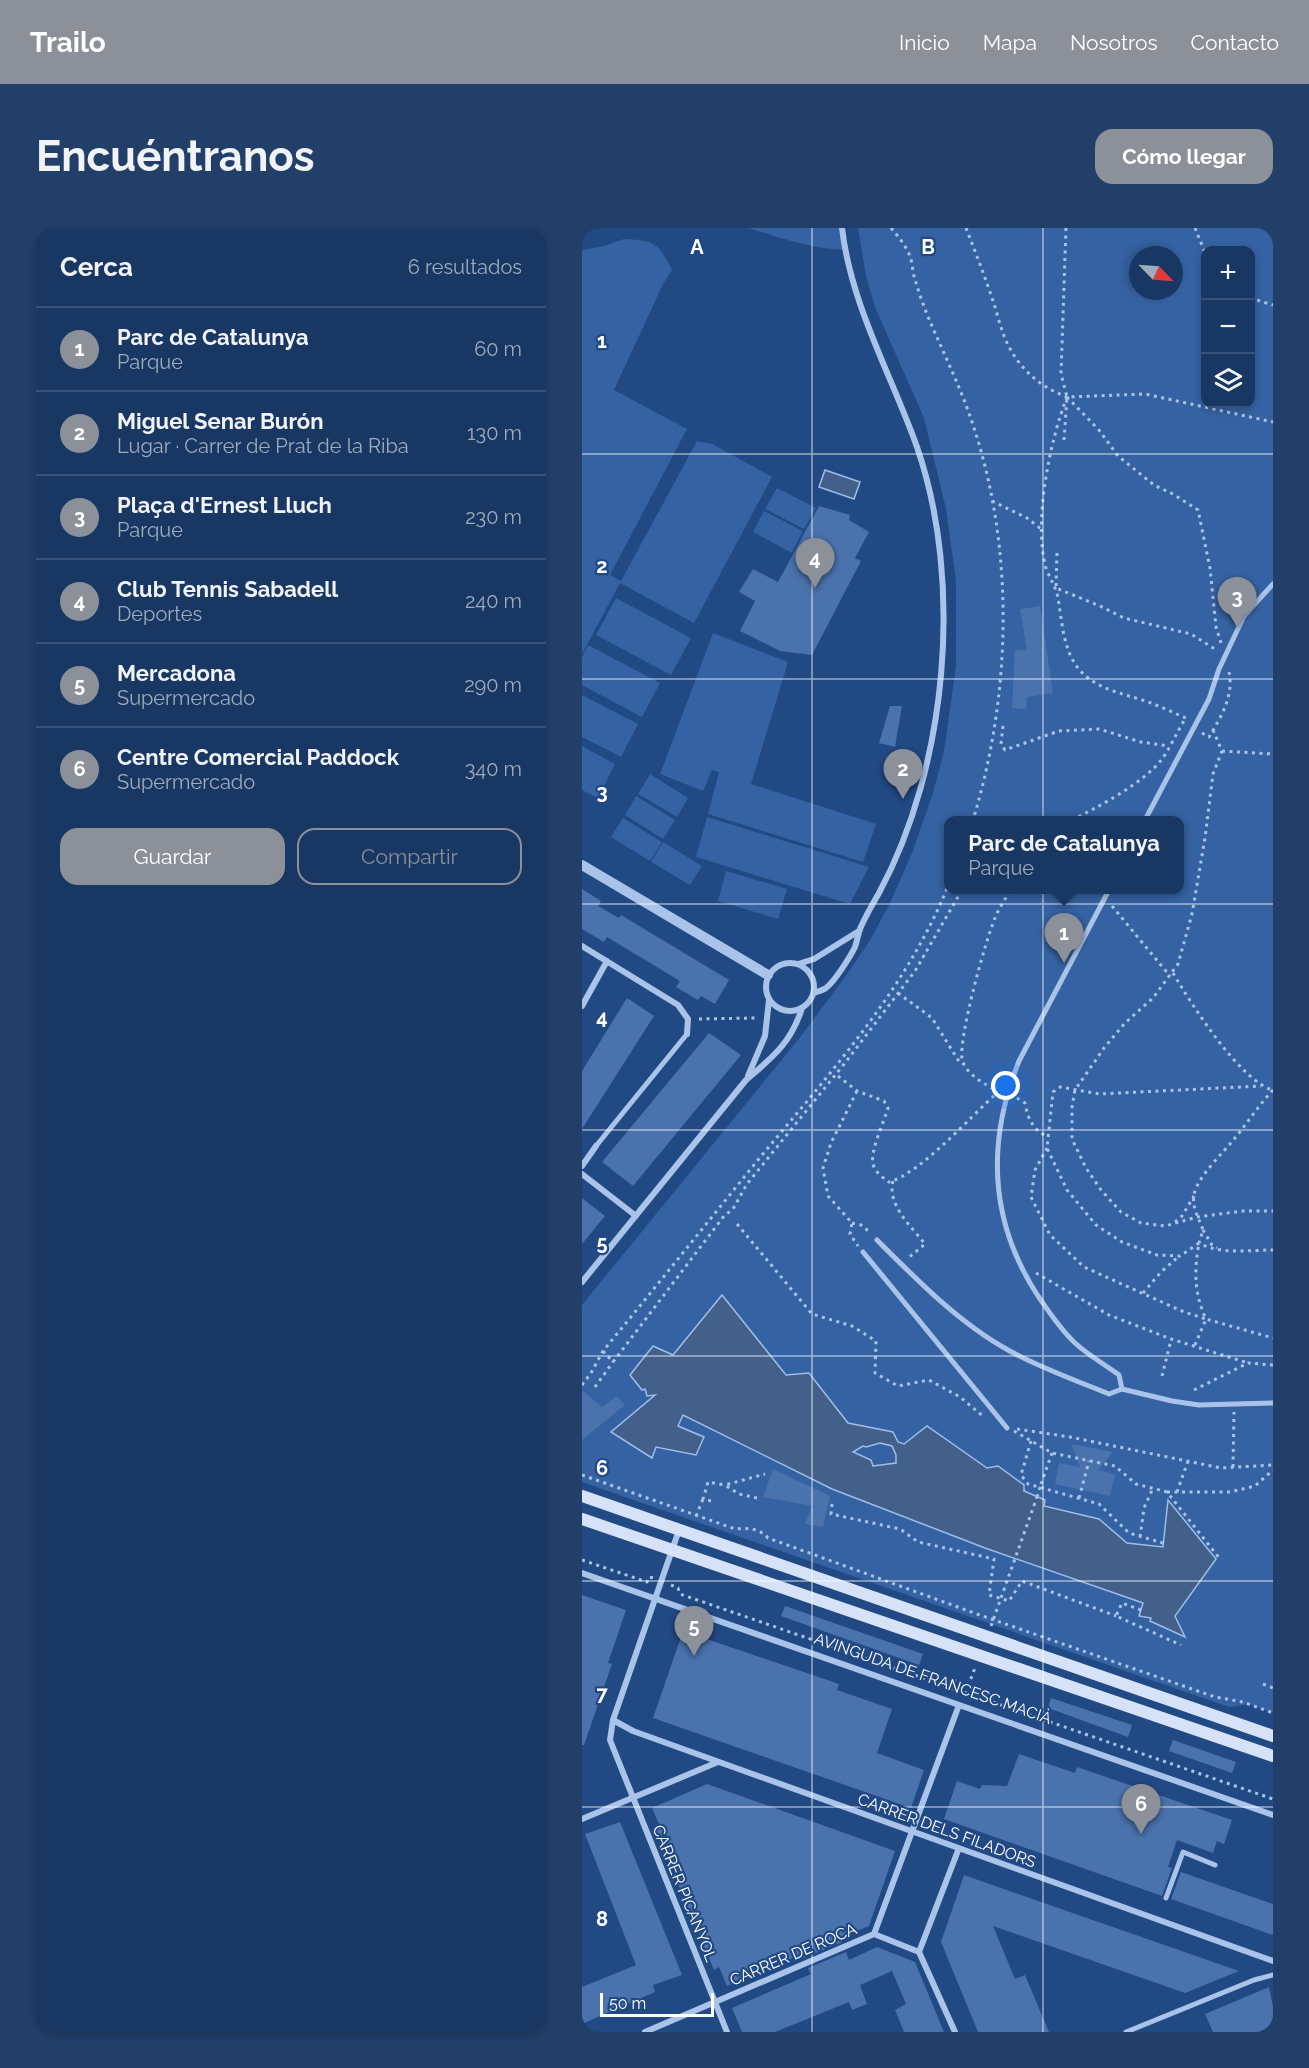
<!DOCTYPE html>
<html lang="es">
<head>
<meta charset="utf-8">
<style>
  body { margin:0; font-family:Raleway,sans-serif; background:#223f69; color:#f1f3f6 }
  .controls { position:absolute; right:18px; top:18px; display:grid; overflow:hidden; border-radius:12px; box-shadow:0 3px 9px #0003 }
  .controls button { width:54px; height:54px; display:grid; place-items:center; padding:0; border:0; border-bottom:2px solid #375178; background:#193763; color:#f1f3f6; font:30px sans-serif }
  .compass { position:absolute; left:547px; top:18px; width:54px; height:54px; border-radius:50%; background:#193763; box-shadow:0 3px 9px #0003; rotate:115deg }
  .scale { position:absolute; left:18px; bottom:15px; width:114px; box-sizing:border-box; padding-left:6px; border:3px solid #fff; border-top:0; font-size:16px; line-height:21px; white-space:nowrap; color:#fff; -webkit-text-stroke:4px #214984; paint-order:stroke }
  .you { position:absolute; left:424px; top:858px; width:21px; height:21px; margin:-15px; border:4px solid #fff; border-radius:50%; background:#1a73e8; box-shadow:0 0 0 9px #1a73e833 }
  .badge { display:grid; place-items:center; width:39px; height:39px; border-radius:50%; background:#8c9099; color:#fff; font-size:20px; font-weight:700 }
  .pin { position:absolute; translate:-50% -50px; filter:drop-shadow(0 2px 3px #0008) }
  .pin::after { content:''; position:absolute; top:32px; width:21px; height:18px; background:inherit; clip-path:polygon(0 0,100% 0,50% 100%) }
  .popup { position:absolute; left:362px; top:588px; width:240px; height:78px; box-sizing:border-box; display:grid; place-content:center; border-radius:12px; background:#193763; filter:drop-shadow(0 2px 4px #0005); font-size:20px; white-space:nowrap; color:#9facbe }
  .popup b { font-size:22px; color:#f1f3f6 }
  .popup::after { content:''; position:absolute; left:50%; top:100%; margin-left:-12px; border:12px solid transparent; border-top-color:#193763 }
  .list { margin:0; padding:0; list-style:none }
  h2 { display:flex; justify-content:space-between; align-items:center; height:78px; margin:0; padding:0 24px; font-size:26px }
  h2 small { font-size:20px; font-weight:400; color:#9facbe }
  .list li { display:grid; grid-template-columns:39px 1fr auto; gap:18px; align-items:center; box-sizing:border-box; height:84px; padding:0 24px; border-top:2px solid #375178 }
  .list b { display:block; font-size:22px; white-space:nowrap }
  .list p { margin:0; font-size:20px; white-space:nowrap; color:#9facbe }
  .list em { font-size:20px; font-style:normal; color:#9facbe }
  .actions { display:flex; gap:12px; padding:18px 24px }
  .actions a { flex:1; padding:14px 0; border:2px solid #8c9099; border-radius:18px; text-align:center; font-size:21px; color:#8c9099 }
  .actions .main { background:#8c9099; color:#fff }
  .icon { flex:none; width:33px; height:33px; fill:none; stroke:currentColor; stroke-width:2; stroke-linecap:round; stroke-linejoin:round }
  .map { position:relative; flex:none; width:691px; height:1804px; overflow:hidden; border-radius:18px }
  header { display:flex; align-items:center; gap:36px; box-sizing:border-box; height:84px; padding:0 30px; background:#8c9099; color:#fff }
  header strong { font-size:28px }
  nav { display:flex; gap:33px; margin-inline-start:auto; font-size:21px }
  .intro { display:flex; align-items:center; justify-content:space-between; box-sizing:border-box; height:144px; padding:0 36px }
  h1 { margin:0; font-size:42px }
  .button { padding:15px 27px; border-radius:18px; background:#8c9099; color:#fff; font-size:21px; font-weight:700 }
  main { display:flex; gap:36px; padding:0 36px }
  aside { flex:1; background:#193763; border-radius:18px; box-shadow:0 3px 9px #0003 }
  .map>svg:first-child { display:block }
  .green { fill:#3562a2; fill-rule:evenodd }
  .water { fill:#43608b; stroke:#9ebeea; stroke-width:1.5; fill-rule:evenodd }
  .building { fill:#4a72ad }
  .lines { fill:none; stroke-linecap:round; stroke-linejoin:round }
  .path { stroke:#aac4e9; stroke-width:3; stroke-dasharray:3 4.5; stroke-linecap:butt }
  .pedestrian { stroke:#aac4e9; stroke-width:5 }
  .minor { stroke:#aac4e9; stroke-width:6 }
  .tertiary { stroke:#aac4e9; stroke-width:10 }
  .secondary { stroke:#d5e2f7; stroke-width:12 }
  .path-bridge { stroke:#aac4e9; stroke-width:3; stroke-dasharray:3 4.5; stroke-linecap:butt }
  .grid { fill:none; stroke:#fff; stroke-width:1.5; stroke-opacity:0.55 }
  .labels { text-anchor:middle; stroke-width:4.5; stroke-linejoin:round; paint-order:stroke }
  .street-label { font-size:16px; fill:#fff; stroke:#214984 }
  .grid-label { font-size:20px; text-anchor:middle; font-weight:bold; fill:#fff; stroke:#214984; stroke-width:4.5; stroke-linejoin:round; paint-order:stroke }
</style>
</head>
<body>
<header>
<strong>Trailo</strong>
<nav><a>Inicio</a><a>Mapa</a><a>Nosotros</a><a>Contacto</a></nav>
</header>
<div class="intro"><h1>Encuéntranos</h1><a class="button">Cómo llegar</a></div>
<main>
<aside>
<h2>Cerca<small>6 resultados</small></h2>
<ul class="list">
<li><span class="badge">1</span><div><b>Parc de Catalunya</b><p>Parque</p></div><em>60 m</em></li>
<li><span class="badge">2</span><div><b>Miguel Senar Burón</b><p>Lugar · Carrer de Prat de la Riba</p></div><em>130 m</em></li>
<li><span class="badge">3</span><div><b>Plaça d'Ernest Lluch</b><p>Parque</p></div><em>230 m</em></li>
<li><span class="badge">4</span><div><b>Club Tennis Sabadell</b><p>Deportes</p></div><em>240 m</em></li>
<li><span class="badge">5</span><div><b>Mercadona</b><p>Supermercado</p></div><em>290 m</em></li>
<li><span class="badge">6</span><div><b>Centre Comercial Paddock</b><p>Supermercado</p></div><em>340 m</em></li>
</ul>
<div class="actions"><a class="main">Guardar</a><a>Compartir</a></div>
</aside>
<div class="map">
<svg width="691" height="1804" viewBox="0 0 691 1804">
  <rect width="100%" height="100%" fill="#214984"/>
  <!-- green -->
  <path class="green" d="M 166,0 L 260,0 L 264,22 C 229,21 199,10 166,0 Z
    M 276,0 L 691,0 L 691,1485 L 667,1476 L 647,1479 L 0,1254 L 0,1077 L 219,808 L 263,749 L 287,714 L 307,677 L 330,625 L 351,565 L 362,523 L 374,438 L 374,353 L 364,281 L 342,190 L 293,79 L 284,48 ZM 624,22 L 668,22 L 668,176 L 624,176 ZM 556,27 L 592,27 L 592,63 L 556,63 ZM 366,592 L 598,592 L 598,662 L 366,662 Z
    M 42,11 C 72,12 77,15 90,42 L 81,56 L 32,162 L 105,201 L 28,347 L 39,353 L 115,213 L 130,216 L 190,249 L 112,395 L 38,355 L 0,426 L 0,22 L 22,18 Z
    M 195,260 L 234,280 L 222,301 L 183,281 Z
    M 182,283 L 221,303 L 210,325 L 171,304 Z
    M 34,370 L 109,410 L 89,447 L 14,407 Z
    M 131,405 L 206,434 L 169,556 L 294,596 L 281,634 L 126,586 L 137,544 L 130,542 L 121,563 L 78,546 Z
    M 6,417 L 78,455 L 60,489 L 0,457 L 0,429 Z
    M 0,467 L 56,496 L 39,529 L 0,509 Z
    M 0,518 L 33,536 L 16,570 L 0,562 Z
    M 68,546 L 106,570 L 95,589 L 56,566 Z
    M 54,568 L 93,592 L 81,611 L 43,587 Z
    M 125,589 L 287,639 L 268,676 L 114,629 Z
    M 41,590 L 80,614 L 68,633 L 29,609 Z
    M 81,614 L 120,638 L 108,657 L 69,634 Z
    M 144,643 L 205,661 L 196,691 L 136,673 Z"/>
  <!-- water -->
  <path class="water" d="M 243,242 L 278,254 L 272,271 L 237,259 Z
    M 140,1067 L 204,1147 L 227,1145 L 266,1195 L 311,1204 L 316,1214 L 322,1216 L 345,1198 L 405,1240 L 416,1238 L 442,1257 L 442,1263 L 463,1272 L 462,1278 L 517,1291 L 545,1315 L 581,1319 L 586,1272 L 634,1331 L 593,1388 L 603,1409 L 568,1393 L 569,1390 L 557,1388 L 561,1375 L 403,1320 L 250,1261 L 101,1187 L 96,1198 L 122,1209 L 114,1227 L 74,1219 L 70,1230 L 29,1204 L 73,1167 L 65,1168 L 63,1161 L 60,1162 L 48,1147 L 71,1118 L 91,1127 ZM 298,1215 L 310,1218 L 314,1227 L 314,1235 L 291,1238 L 289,1232 L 271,1224 L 281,1218 L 284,1219 Z"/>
  <!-- building -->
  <path class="building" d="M 237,278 L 268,287 L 267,292 L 287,304 L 273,330 L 279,333 L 230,427 L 198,423 L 158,403 L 173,373 L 157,364 L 171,341 L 196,354 Z
    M 458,378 L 471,465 L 445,469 L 444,481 L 430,480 L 433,422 L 445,422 L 438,381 Z
    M 308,478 L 320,478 L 313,519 L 297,515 Z
    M 0,661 L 19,673 L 16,678 L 37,690 L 39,687 L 147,752 L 133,776 L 119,768 L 116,772 L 94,759 L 98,753 L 25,709 L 22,714 L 0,701 Z
    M 45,770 L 72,788 L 0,901 L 0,843 Z
    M 127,805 L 159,827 L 51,958 L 20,934 Z
    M 0,970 L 23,988 L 0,1016 Z
    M 0,1162 L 20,1179 L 35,1168 L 43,1177 L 0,1212 Z
    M 489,1216 L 531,1224 L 516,1242 L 533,1246 L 528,1268 L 473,1256 L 477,1235 L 498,1239 Z
    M 191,1241 L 248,1268 L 241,1299 L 223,1296 L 230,1278 L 181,1269 Z
    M 0,1367 L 44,1382 L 26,1435 L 30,1436 L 2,1517 L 0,1517 Z
    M 203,1378 L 341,1426 L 337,1437 L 199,1388 Z
    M 101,1403 L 257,1456 L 255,1462 L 310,1481 L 295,1525 L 342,1542 L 329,1580 L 71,1490 Z
    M 469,1470 L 550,1497 L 546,1509 L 466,1480 Z
    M 591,1512 L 654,1534 L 650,1545 L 587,1523 Z
    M 437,1526 L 493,1545 L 495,1539 L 650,1592 L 642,1616 L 635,1613 L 631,1625 L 595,1612 L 586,1639 L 590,1640 L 580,1668 L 362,1591 L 375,1553 L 398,1561 L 400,1557 L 425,1558 Z
    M 125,1556 L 313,1623 L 287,1698 L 258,1710 L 260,1714 L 222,1730 L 220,1726 L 145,1758 L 137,1739 L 132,1742 L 73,1601 L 78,1598 L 70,1580 Z
    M 38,1594 L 100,1747 L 71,1757 L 73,1764 L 0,1796 L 0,1759 L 54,1737 L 3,1606 Z
    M 599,1644 L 691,1676 L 691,1707 L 589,1671 Z
    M 382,1647 L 459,1674 L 657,1743 L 603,1765 L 411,1698 L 433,1751 L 443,1747 L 467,1804 L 396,1804 L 359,1714 Z
    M 295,1719 L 333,1734 L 362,1804 L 322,1804 L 313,1782 L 324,1776 L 310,1743 L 278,1757 L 285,1776 L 270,1782 L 267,1774 L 193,1804 L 160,1804 L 150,1780 L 229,1746 L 226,1740 L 264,1724 L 267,1732 Z
    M 687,1759 L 691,1779 L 691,1804 L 631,1804 L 623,1786 Z"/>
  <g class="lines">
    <!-- path -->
    <path class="path" d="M 309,0 C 315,7 321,14 325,22 C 330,30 330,39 332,48 C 336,62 341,77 347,91 C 361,124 377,156 389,191 C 433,318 430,464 391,592
      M 384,0 C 393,23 402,46 410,70 C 414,81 417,94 421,105 C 432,136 455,158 485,169
      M 613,0 L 624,27
      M 668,70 L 691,77
      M 485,169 C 468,212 451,295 464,340 C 468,351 474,359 476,370 C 480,393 481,421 496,440 C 515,464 548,466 574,477 C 584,481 594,486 604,490
      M 482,212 L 485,169 L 479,146 L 484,0
      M 410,273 L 445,290 L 459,301
      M 475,325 L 474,360 L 518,378 L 542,390 L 609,406 L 636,423
      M 639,415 L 634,399 L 628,340 L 616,282 L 591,266 L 572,257 L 536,228 L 517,202 L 485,169 L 563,166 L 691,194
      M 421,498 L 419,516 L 423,522 L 477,503 L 517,501 L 559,514 L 587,518
      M 631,502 L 640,523 L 631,546 L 623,610 L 610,686 L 596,736 L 571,770 L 543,795 L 522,820 L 493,862 L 490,879 L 490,911 L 504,940 L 519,962 L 539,984 L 559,995 L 583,998 L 615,989 L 661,983 L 691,983
      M 620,505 L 627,509 C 639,489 652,468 647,444
      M 640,523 L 691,526
      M 490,592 C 516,579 562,555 580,531 C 589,519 595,503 604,490
      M 530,678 L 588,748
      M 591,745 C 610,777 656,850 690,862
      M 316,765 L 350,790 L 376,832 L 381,836
      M 117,791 L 176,790
      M 256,848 L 275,863 L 302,873 L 306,880 C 302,894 288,923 291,936 C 293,944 301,950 307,954 C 339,945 388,889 415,865
      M 691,862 C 677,877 666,894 653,910 C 642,924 615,949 612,967 C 610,981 617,990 621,1002 L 617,1015 C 638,1027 668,1022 691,1022
      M 275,863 L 249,915 L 241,940 L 246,968 L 270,995 L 268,1006 L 276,1018
      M 418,864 C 405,858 383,846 380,831 C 377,808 403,714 413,690 C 417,680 423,671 429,662
      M 435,870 L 443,875 C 446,891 451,902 466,909
      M 465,920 L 453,942 L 449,969 L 468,1007 L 502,1039 L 602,1084 L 624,1091 C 612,1065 612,1043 617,1015
      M 311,953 C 305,977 329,998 343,1016 L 325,1031
      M 593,994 L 600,988 L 612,968
      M 270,995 L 279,997 L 289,1005
      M 155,996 L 230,1086 L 270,1098 L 294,1113 L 293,1145 L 316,1158 L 347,1152 L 378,1169 L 402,1189
      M 621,1002 L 630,1017 L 635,1020
      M 617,1015 L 598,1028 L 575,1027 L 540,1014 L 514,997 L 485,962 L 465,920 L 471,864 L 478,859 L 518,866 L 679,858
      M 454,1045 L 527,1087 L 589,1111 L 666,1135
      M 561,1065 L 579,1044 L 596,1029
      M 613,1117 L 624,1091 L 691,1110
      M 21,1123 L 31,1134 L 142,988 L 151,981 L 165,956 L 263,835 L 333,743 L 380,662
      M 580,1148 L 589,1112
      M 0,1157 L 9,1145 L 21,1123 C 73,1060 124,996 176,932 C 247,846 324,762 366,658
      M 13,1159 L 31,1134
      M 612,1162 L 666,1135 L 691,1137
      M 435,1201 L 488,1209 L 639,1240 L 691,1237
      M 432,1203 L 470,1225 L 533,1238 L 554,1256 L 585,1264 L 638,1331
      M 449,1213 L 439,1247 L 446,1256 L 517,1276 L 547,1305 L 581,1315
      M 651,1239 L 652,1184
      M 0,1247 L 153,1301 C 166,1300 177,1300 186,1310 L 395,1386 L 633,1469 L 661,1474 L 691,1485
      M 459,1256 L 470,1225
      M 585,1264 L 648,1264 L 673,1258 L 691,1242
      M 595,1264 L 606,1233
      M 175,1270 L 157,1266 L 143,1257 L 183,1246
      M 497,1270 L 507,1233
      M 129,1273 L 121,1271 L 126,1254 L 143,1257
      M 250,1276 L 249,1286 L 318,1301 L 336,1314 L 412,1331 L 407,1367 L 427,1373 L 440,1353 L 534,1388
      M 114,1288 L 121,1271
      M 558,1309 L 562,1280 L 571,1260
      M 0,1332 L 65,1354 L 67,1349 L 72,1350
      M 89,1357 L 96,1360 L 98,1366 L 691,1571
      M 559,1382 L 540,1375 L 534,1388 L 599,1417
      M 409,1398 L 455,1269
      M 681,1456 L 691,1460
      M 386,1458 L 393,1440
      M 369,1459 L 371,1452 L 406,1465 L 403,1472"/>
    <!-- pedestrian -->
    <path class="pedestrian" d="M 563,592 L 627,471 L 637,441 L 662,388 L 691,356
      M 527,662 L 437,833 C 404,915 407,993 456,1068 C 467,1084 478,1101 493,1115 C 506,1127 522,1136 537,1147 L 540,1161
      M 14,918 L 105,806
      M 295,1012 C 334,1051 377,1095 426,1122 C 458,1140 493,1152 527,1166 L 540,1161 L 590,1173 L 617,1177 L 691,1175
      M 281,1024 L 425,1200
      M 584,1670 L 601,1624 L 633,1637
      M 544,1804 L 672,1752 L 691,1747"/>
    <!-- minor -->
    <path class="minor" d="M 0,3 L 1,0
      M 0,718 L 96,777 L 106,791 L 105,806
      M184 759a24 24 0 1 1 48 0a24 24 0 1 1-48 0Z
      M 216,736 L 232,731 L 277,703
      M 232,765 C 235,764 241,762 244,760 C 253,753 268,729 273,719 C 275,713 276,707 278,701 C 283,689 290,677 297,665 C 365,539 382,355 335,219 C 309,146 269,77 260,0
      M 0,778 L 25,733
      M 166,848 L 183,808 L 187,772
      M 0,938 L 14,918
      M 0,946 L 54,988
      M 0,1054 L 164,852 C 191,829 209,815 220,780
      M 97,1302 L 31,1492 L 28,1512 L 145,1804
      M 0,1345 L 691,1587
      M 31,1492 L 51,1503 L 691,1733
      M 0,1591 L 136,1534
      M 292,1706 L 377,1477
      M 63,1804 L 292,1706 L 337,1724
      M 373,1804 L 337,1724 L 377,1620"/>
    <!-- tertiary -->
    <path class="tertiary" d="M 0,637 L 186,747"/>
    <!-- secondary -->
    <path class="secondary" d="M 0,1268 L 691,1508
      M 0,1291 L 691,1528"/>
    <!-- path-bridge -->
    <path class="path-bridge" d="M 455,1269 L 459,1256"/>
  </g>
  <!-- grid -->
  <path class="grid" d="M 230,0 L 230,1804M 461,0 L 461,1804M 0,226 L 691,226M 0,451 L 691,451M 0,676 L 691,676M 0,902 L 691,902M 0,1128 L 691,1128M 0,1353 L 691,1353M 0,1579 L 691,1579"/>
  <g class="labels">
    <!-- street labels -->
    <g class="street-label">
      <text transform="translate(351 1450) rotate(19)" y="6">AVINGUDA DE FRANCESC MACIÀ</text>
      <text transform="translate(365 1602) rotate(20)" y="6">CARRER DELS FILADORS</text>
      <text transform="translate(103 1665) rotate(68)" y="6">CARRER PICANYOL</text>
      <text transform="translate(211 1726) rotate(-23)" y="6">CARRER DE ROCA</text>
    </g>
  </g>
  <g class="grid-label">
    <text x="115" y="26">A</text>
    <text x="346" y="26">B</text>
    <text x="20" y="120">1</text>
    <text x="20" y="345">2</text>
    <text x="20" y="571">3</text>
    <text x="20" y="796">4</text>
    <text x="20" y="1022">5</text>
    <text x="20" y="1247">6</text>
    <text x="20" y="1473">7</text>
    <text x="20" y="1698">8</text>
  </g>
</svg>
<div class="controls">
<button>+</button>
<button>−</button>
<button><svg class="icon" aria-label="layers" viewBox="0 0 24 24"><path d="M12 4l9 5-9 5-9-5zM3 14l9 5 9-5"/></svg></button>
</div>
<svg class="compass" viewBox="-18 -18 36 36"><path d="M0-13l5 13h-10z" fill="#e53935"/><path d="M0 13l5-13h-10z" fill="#9facbe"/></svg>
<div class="scale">50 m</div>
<div class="you"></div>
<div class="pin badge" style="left:482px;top:735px">1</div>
<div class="popup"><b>Parc de Catalunya</b>Parque</div>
<div class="pin badge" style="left:321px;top:571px">2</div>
<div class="pin badge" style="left:655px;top:399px">3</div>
<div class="pin badge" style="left:233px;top:360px">4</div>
<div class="pin badge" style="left:112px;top:1428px">5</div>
<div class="pin badge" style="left:559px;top:1606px">6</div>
</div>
</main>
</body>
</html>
